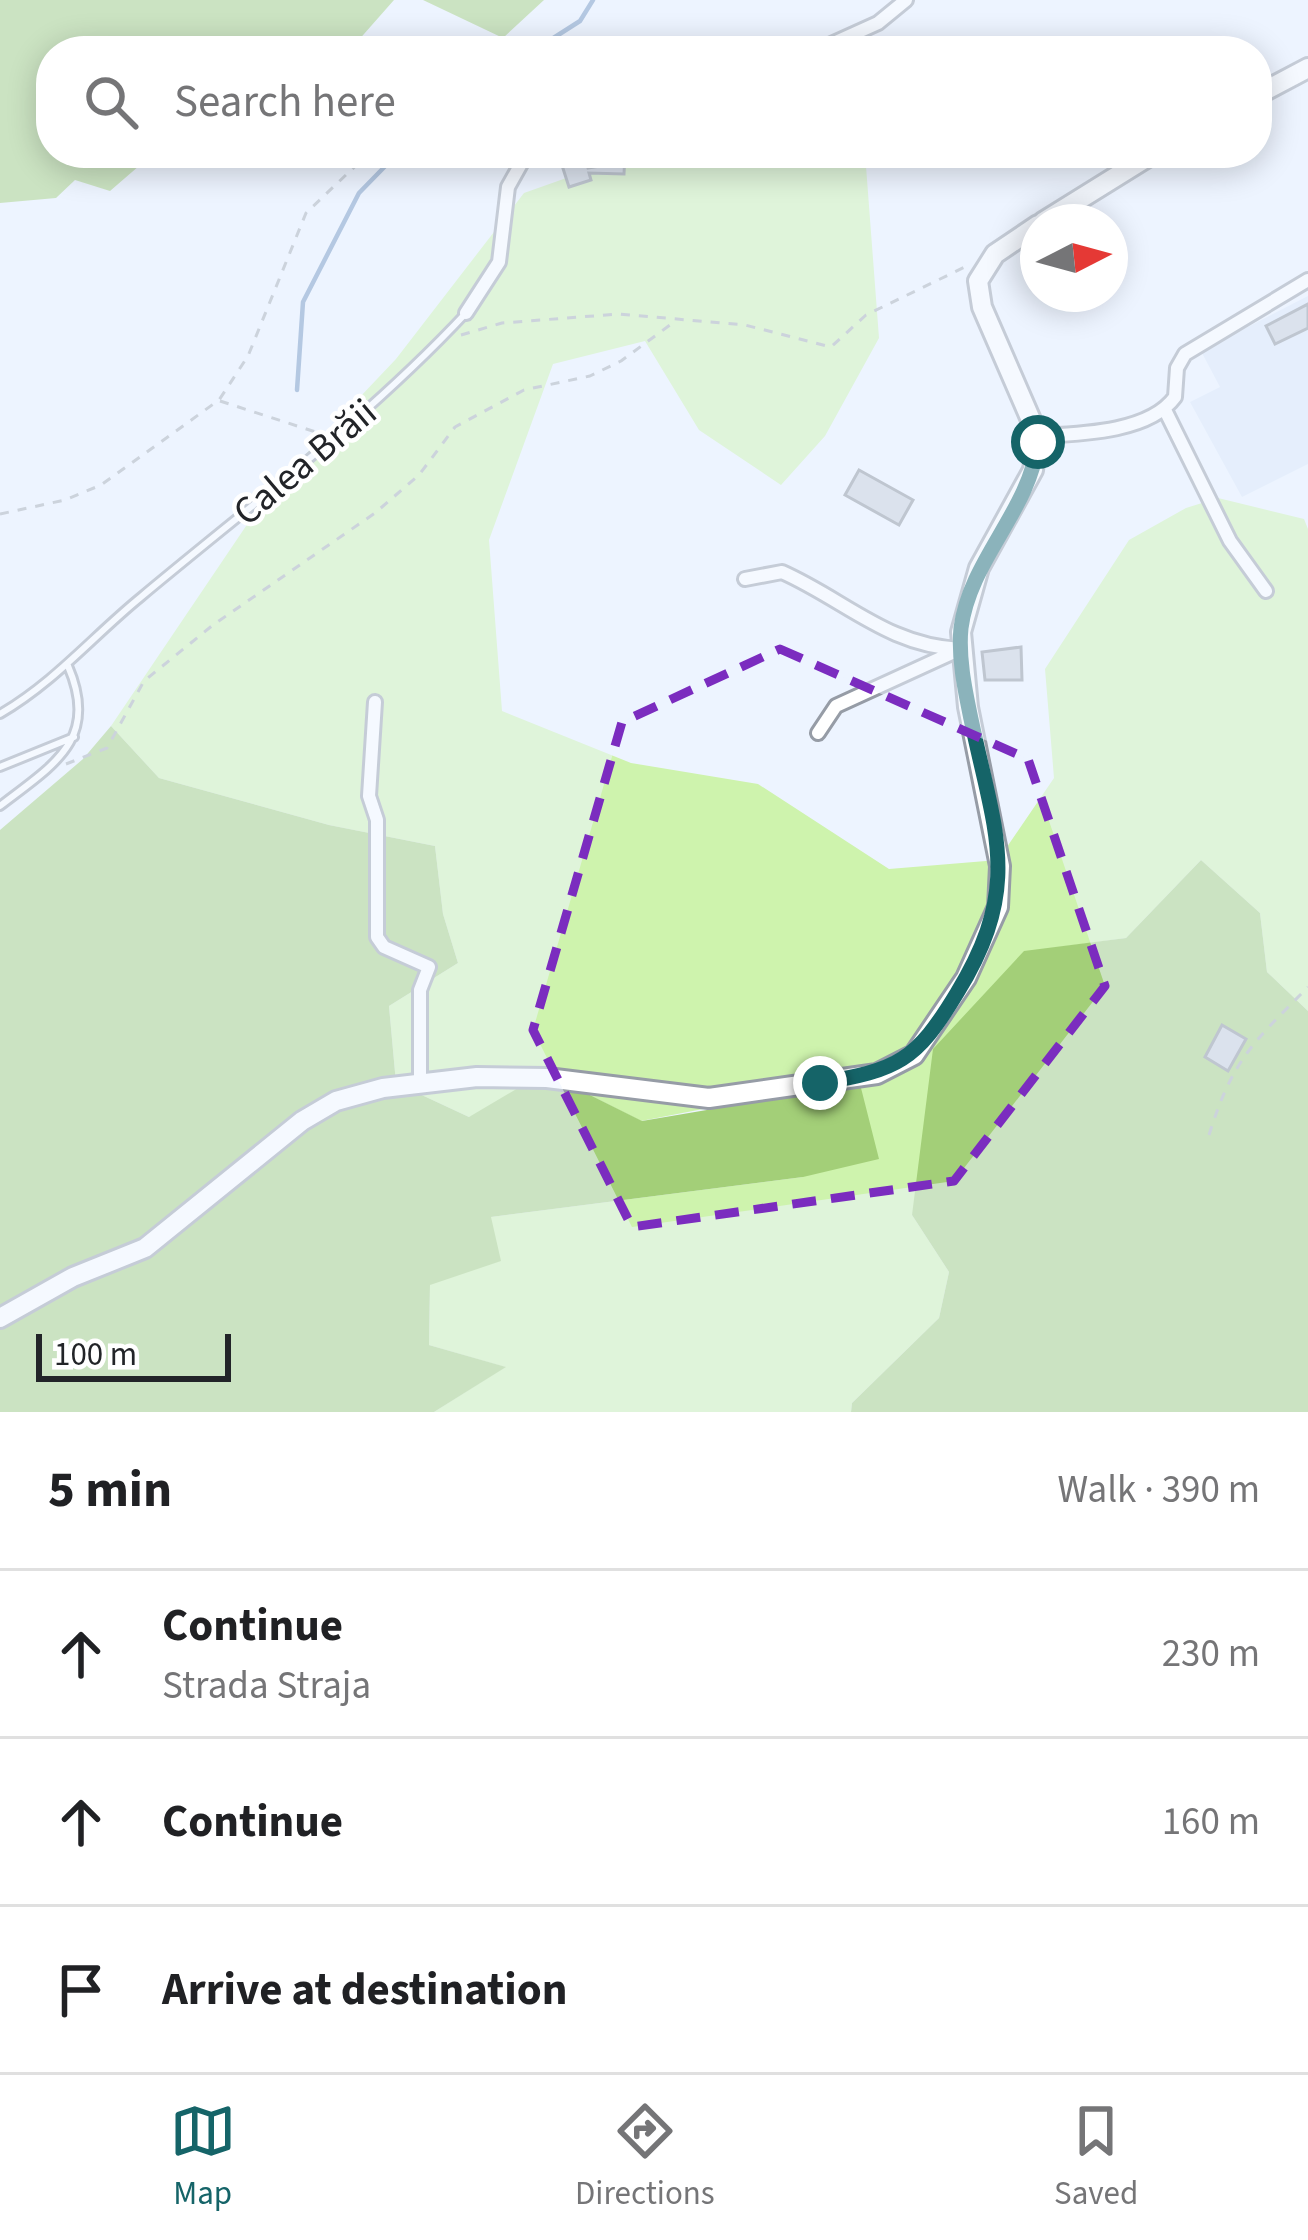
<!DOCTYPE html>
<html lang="en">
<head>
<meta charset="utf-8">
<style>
  body { margin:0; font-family:"Source Sans 3",sans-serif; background:#f6f6f6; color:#202124 }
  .compass { position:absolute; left:1020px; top:204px; width:108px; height:108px; border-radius:50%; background:#fff; box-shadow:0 6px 30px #0003; rotate:84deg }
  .scale { position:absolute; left:36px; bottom:30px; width:195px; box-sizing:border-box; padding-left:12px; border:6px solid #222428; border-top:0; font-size:33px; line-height:42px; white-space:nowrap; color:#222428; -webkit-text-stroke:9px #fff; paint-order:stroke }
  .stop { position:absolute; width:36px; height:36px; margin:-27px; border:9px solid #156468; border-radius:50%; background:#fff }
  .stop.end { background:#156468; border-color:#fff; box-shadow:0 3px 12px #0008 }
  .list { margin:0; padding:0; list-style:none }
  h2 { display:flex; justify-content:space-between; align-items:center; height:156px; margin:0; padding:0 48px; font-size:51px }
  h2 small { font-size:39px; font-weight:400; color:#757577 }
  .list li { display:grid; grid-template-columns:78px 1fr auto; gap:36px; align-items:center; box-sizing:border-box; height:168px; padding:0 48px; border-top:3px solid #e0e0e0 }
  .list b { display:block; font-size:45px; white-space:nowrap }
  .list p { margin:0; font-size:39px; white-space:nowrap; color:#757577 }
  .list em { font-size:39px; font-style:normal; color:#757577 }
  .icon { flex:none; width:66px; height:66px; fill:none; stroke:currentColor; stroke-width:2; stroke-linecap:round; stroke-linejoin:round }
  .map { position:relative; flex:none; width:1308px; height:1412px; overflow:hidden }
  .search { position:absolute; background:#fff; box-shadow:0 6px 30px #0003; left:36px; right:36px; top:36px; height:132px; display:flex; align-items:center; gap:30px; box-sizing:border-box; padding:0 42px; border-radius:48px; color:#757577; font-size:45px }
  .sheet { height:660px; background:#fff }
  nav { display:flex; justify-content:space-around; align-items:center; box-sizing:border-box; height:168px; border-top:3px solid #e0e0e0; background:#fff; font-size:33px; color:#757577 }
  nav a { display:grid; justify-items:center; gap:6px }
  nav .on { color:#156468 }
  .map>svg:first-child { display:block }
  .built { fill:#dbe7f8 }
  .green { fill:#cef3ad }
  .forest { fill:#a3cf78 }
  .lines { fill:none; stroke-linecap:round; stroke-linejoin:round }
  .stream { stroke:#7092be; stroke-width:4.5 }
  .building { fill:#c6cdd8; stroke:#878e98; stroke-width:3 }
  .service-casing { stroke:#969ca6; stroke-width:12 }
  .minor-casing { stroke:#969ca6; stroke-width:18 }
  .secondary-casing { stroke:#969ca6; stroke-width:24 }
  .path { stroke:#a4aab2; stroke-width:3; stroke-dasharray:9 9; stroke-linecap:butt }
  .service { stroke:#fff; stroke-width:6 }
  .minor { stroke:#fff; stroke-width:12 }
  .secondary { stroke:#fff; stroke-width:18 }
  .route { stroke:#156468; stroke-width:15 }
  .marked { fill:none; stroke:#7b2cbf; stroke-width:9; stroke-dasharray:24 15; stroke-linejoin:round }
  .labels { text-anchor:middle; stroke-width:9; stroke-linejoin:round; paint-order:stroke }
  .street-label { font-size:39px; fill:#222428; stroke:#fff }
</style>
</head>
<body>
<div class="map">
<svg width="1308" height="1412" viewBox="0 0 1308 1412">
  <rect width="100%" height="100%" fill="#edf4ff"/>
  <!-- built -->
  <path class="built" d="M 1308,296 L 1308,464 L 1242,497 L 1190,402 L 1220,387 L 1201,351 Z"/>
  <!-- green -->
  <path class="green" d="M 637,153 L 865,153 L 879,338 L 825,436 L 781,485 L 699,430 L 645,341 L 553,364 L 489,540 L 502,711 L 631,763 L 758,784 L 889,869 L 998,860 L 1054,778 L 1045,669 L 1129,540 L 1186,508 L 1218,498 L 1304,519 L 1308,529 L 1308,1011 L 1267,972 L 1260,913 L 1201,860 L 1126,938 L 1024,952 L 912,1215 L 949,1272 L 939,1318 L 852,1403 L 851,1412 L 434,1412 L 505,1367 L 429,1345 L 430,1285 L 491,1217 L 803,1177 L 776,1095 L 641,1121 L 586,1093 L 469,1117 L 396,1083 L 389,1006 L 458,963 L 443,914 L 435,846 L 329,825 L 159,778 L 111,726 L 267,495 L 396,359 L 524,193 Z"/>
  <!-- forest -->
  <path class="forest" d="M 0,0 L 394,0 L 349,51 L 51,51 L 51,153 L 154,153 L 110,191 L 75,180 L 56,198 L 0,203 Z
    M 423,0 L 544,0 L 503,38 Z
    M 111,726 L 159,778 L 329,825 L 435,846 L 443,914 L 458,963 L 389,1006 L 396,1083 L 469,1117 L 525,1084 L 586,1093 L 642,1121 L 860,1084 L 879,1159 L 803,1177 L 491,1217 L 501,1261 L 430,1285 L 429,1345 L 506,1367 L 434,1412 L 0,1412 L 0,830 L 83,759 Z
    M 1201,860 L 1260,913 L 1267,972 L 1308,1011 L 1308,1412 L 851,1412 L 852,1403 L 939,1318 L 949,1272 L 912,1215 L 933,1049 L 1024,951 L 1126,938 Z"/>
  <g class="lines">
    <!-- stream -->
    <path class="stream" d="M 533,51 L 580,21 L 593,0
      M 297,390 L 303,302 L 359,193 L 398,153"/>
  </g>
  <!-- building -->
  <path class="building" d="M 558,153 L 583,153 L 588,168 L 612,164 L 612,153 L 625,153 L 624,174 L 589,173 L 591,180 L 569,187 Z
    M 1308,304 L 1308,328 L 1275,344 L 1266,326 Z
    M 859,470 L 913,500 L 899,525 L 845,495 Z
    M 1021,647 L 1022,680 L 985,680 L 982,652 Z
    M 1222,1025 L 1246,1039 L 1228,1071 L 1205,1057 Z"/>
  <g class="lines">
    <defs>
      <path id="service" d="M 0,714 C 55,682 93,636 141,597 C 251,505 368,418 466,313
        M 0,767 L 74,737
        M 0,806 C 53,765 100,740 68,666"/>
      <path id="minor" d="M 816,51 L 878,23 L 906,0
        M 466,313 L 499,262 L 508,187 L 527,153
        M 1164,408 L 1230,541 L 1266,591
        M 1038,436 C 1078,434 1149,433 1175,397 L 1177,368 L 1185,354 L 1308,280
        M 745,579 L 782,572 C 845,600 888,646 960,649
        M 375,702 L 369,796 L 377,820 L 377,937 L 384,947 L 429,967 L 420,990 L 420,1084
        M 818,733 L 836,706 L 954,652"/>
      <path id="secondary" d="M 1257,95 L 1308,68
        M 1043,222 L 1154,153
        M 0,1318 L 73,1277 L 145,1248 L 302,1121 L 336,1101 L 383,1088 L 477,1077 L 547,1078 L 709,1098 L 877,1074 L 914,1055 L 966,978 L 998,907 L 1000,866 L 968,707 L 961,632 L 979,568 L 1033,470 L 1038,436 L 982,307 L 978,281 L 995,254 L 1038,225"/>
    </defs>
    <!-- service casing -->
    <use href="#service" class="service-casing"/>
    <!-- minor casing -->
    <use href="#minor" class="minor-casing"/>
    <!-- secondary casing -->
    <use href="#secondary" class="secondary-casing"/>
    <!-- path -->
    <path class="path" d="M 461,335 L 502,323 L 619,314 L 745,325 L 831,347 L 866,315 L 971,264
      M 220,401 L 325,435
      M 0,514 L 65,500 L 101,485 L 219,400 L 248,356 L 306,213 L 369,153
      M 66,764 L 107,748 L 144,681 L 213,625 L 375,513 L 419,475 L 455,427 L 524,390 L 590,376 L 621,361 L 674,322
      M 1209,1135 C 1233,1058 1254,1042 1308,987"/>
    <!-- service -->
    <use href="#service" class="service"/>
    <!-- minor -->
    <use href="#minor" class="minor"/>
    <!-- secondary -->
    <use href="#secondary" class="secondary"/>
  </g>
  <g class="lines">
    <!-- route -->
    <path class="route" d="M 820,1083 C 898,1070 916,1061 957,993 C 1023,885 995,834 971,719 C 965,690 958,658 961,628 C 970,559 1030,511 1038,442"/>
  </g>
  <!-- marked area -->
  <path d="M0 0H1308V1412H0ZM 780,649 L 1028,759 L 1105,986 L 954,1181 L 632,1227 L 533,1030 L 622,722 Z" fill="#edf4ff" fill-opacity=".55" fill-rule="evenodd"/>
  <path class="marked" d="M 780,649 L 1028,759 L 1105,986 L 954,1181 L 632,1227 L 533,1030 L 622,722 Z"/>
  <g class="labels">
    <!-- street labels -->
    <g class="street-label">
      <text transform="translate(304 461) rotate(-40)" y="14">Calea Brăii</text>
    </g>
  </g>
</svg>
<svg class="compass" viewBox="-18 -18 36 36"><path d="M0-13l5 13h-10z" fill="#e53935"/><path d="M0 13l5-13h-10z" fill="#757577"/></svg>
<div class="scale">100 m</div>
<div class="stop" style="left:1038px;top:442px"></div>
<div class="stop end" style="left:820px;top:1083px"></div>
<div class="search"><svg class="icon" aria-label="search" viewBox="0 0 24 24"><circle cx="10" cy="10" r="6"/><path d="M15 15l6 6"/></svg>Search here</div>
</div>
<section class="sheet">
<h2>5 min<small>Walk · 390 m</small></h2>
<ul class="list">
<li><svg class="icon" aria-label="ahead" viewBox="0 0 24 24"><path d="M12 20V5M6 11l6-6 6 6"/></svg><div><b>Continue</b><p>Strada Straja</p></div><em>230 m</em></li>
<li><svg class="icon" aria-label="ahead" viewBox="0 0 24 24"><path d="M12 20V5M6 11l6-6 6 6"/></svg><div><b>Continue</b></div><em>160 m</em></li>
<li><svg class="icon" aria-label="arrive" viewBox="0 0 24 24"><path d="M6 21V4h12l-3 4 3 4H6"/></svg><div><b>Arrive at destination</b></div></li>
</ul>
</section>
<nav>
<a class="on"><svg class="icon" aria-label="map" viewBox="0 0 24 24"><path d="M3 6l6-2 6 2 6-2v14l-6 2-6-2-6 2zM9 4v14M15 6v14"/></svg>Map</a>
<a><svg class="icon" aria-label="directions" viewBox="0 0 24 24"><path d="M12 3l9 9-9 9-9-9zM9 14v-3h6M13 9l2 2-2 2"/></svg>Directions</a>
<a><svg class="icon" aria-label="saved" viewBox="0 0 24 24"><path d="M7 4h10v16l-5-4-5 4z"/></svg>Saved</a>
</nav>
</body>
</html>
